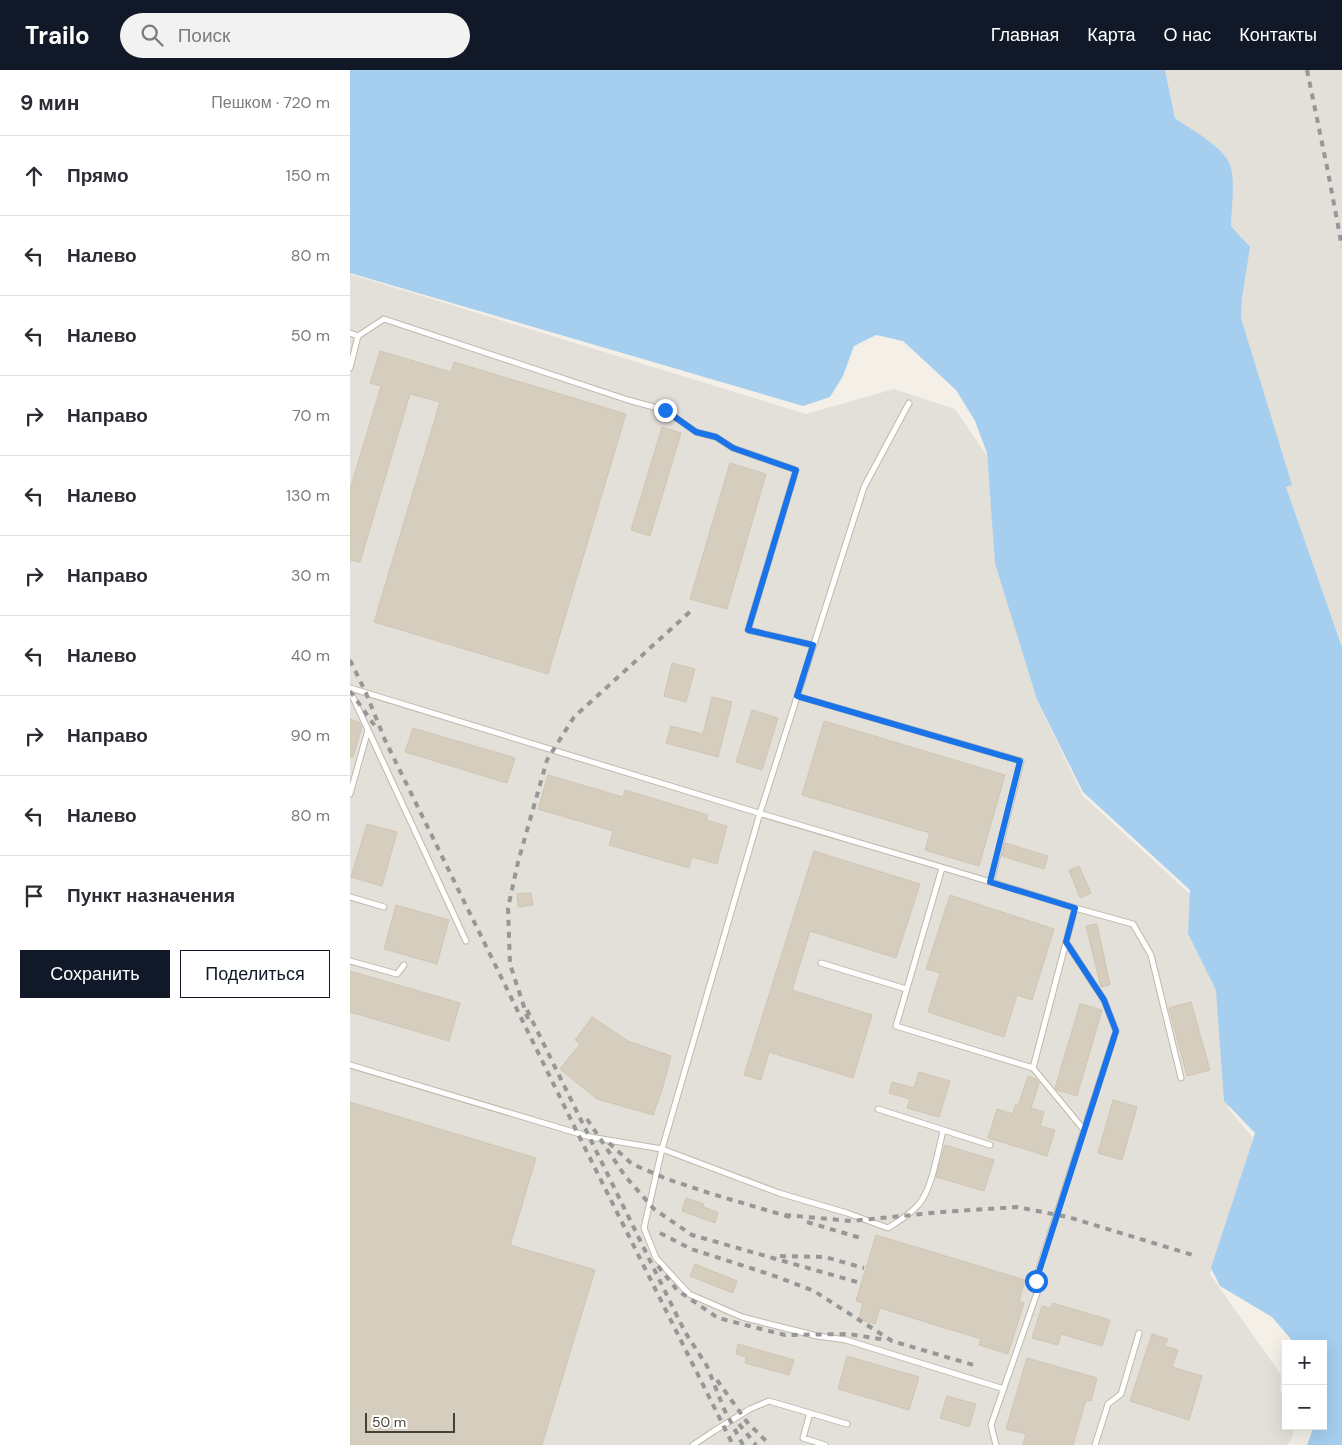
<!DOCTYPE html>
<html lang="ru">
<head>
<meta charset="utf-8">
<style>
  body { margin:0; font-family:"DM Sans",sans-serif; background:#f2f2f3; color:#2b2b33 }
  .controls { position:absolute; right:15px; bottom:15px; display:grid; overflow:hidden; border-radius:0px; box-shadow:0 5px 20px #0002 }
  .controls button { width:45px; height:45px; display:grid; place-items:center; padding:0; border:0; border-bottom:1px solid #e1e1e2; background:#fff; color:#2b2b33; font:25px sans-serif }
  .scale { position:absolute; left:15px; bottom:12px; width:90px; box-sizing:border-box; padding-left:5px; border:2px solid #474137; border-top:0; font-size:14px; line-height:18px; white-space:nowrap; color:#474137; -webkit-text-stroke:4px #fff; paint-order:stroke }
  .stop { position:absolute; width:15px; height:15px; margin:-11px; border:4px solid #1a73e8; border-radius:50%; background:#fff }
  .stop.end { background:#1a73e8; border-color:#fff; box-shadow:0 1px 5px #0008 }
  .list { margin:0; padding:0; list-style:none }
  h2 { display:flex; justify-content:space-between; align-items:center; height:65px; margin:0; padding:0 20px; font-size:21px }
  h2 small { font-size:16px; font-weight:400; color:#7c7c81 }
  .list li { display:grid; grid-template-columns:32px 1fr auto; gap:15px; align-items:center; box-sizing:border-box; height:80px; padding:0 20px; border-top:1px solid #e1e1e2 }
  .list b { display:block; font-size:19px; white-space:nowrap }
  .list em { font-size:16px; font-style:normal; color:#7c7c81 }
  .actions { display:flex; gap:10px; padding:15px 20px }
  .actions a { flex:1; padding:11px 0; border:1px solid #111827; border-radius:0px; text-align:center; font-size:18px; color:#111827 }
  .actions .main { background:#111827; color:#fff }
  .icon { flex:none; width:28px; height:28px; fill:none; stroke:currentColor; stroke-width:2; stroke-linecap:round; stroke-linejoin:round }
  .map { position:relative; flex:none; width:992px; height:1375px; overflow:hidden }
  header { display:flex; align-items:center; gap:30px; box-sizing:border-box; height:70px; padding:0 25px; background:#111827; color:#fff }
  header strong { font-size:24px }
  nav { display:flex; gap:28px; margin-inline-start:auto; font-size:18px }
  .search { width:350px; height:45px; background:#f2f2f3; display:flex; align-items:center; gap:12px; box-sizing:border-box; padding:0 18px; border-radius:28px; color:#7c7c81; font-size:19px }
  main { display:flex }
  aside { flex:1; background:#fff }
  .map>svg:first-child { display:block }
  .industrial { fill:#e3dfd9 }
  .water { fill:#a5ceef }
  .building { fill:#d5cdbd; stroke:#d0c5b1 }
  .lines { fill:none; stroke-linecap:round; stroke-linejoin:round }
  .lane-casing { stroke:#bfb9aa; stroke-width:7 }
  .lane { stroke:#fff; stroke-width:5 }
  .rail { stroke:#979797; stroke-width:4; stroke-dasharray:6 6; stroke-linecap:butt }
  .route { stroke:#1a73e8; stroke-width:6 }
</style>
</head>
<body>
<header>
<strong>Trailo</strong>
<div class="search"><svg class="icon" aria-label="search" viewBox="0 0 24 24"><circle cx="10" cy="10" r="6"/><path d="M15 15l6 6"/></svg>Поиск</div>
<nav><a>Главная</a><a>Карта</a><a>О нас</a><a>Контакты</a></nav>
</header>
<main>
<aside>
<h2>9 мин<small>Пешком · 720 m</small></h2>
<ul class="list">
<li><svg class="icon" aria-label="ahead" viewBox="0 0 24 24"><path d="M12 20V5M6 11l6-6 6 6"/></svg><div><b>Прямо</b></div><em>150 m</em></li>
<li><svg class="icon" aria-label="left" viewBox="0 0 24 24"><path d="M17 20v-9H6M10 6l-5 5 5 5"/></svg><div><b>Налево</b></div><em>80 m</em></li>
<li><svg class="icon" aria-label="left" viewBox="0 0 24 24"><path d="M17 20v-9H6M10 6l-5 5 5 5"/></svg><div><b>Налево</b></div><em>50 m</em></li>
<li><svg class="icon" aria-label="right" viewBox="0 0 24 24"><path d="M7 20v-9h11M14 6l5 5-5 5"/></svg><div><b>Направо</b></div><em>70 m</em></li>
<li><svg class="icon" aria-label="left" viewBox="0 0 24 24"><path d="M17 20v-9H6M10 6l-5 5 5 5"/></svg><div><b>Налево</b></div><em>130 m</em></li>
<li><svg class="icon" aria-label="right" viewBox="0 0 24 24"><path d="M7 20v-9h11M14 6l5 5-5 5"/></svg><div><b>Направо</b></div><em>30 m</em></li>
<li><svg class="icon" aria-label="left" viewBox="0 0 24 24"><path d="M17 20v-9H6M10 6l-5 5 5 5"/></svg><div><b>Налево</b></div><em>40 m</em></li>
<li><svg class="icon" aria-label="right" viewBox="0 0 24 24"><path d="M7 20v-9h11M14 6l5 5-5 5"/></svg><div><b>Направо</b></div><em>90 m</em></li>
<li><svg class="icon" aria-label="left" viewBox="0 0 24 24"><path d="M17 20v-9H6M10 6l-5 5 5 5"/></svg><div><b>Налево</b></div><em>80 m</em></li>
<li><svg class="icon" aria-label="arrive" viewBox="0 0 24 24"><path d="M6 21V4h12l-3 4 3 4H6"/></svg><div><b>Пункт назначения</b></div></li>
</ul>
<div class="actions"><a class="main">Сохранить</a><a>Поделиться</a></div>
</aside>
<div class="map">
<svg width="992" height="1375" viewBox="0 0 992 1375">
  <rect width="100%" height="100%" fill="#f4f0e8"/>
  <!-- industrial -->
  <path class="industrial" d="M 815,0 L 992,0 L 992,577 L 936,417 L 941,415 L 891,248 L 892,228 L 892,167 L 881,156 L 881,139 L 867,77 L 825,48 Z
    M 0,204 L 456,344 L 544,319 L 605,339 L 637,386 L 646,494 L 687,631 L 733,726 L 841,825 L 838,865 L 868,923 L 878,1038 L 903,1068 L 860,1204 L 931,1305 L 930,1320 L 936,1332 L 936,1356 L 943,1356 L 943,1366 L 937,1375 L 0,1375 Z"/>
  <!-- water -->
  <path class="water" d="M 0,0 L 815,0 L 825,48 C 840,59 874,77 880,95 C 886,113 881,137 881,156 L 900,177 L 892,228 L 891,248 L 942,415 L 936,417 L 992,577 L 992,1375 L 957,1375 L 964,1356 L 973,1356 L 973,1274 L 945,1274 L 922,1247 L 870,1216 L 861,1198 L 905,1063 L 874,1031 L 866,920 L 838,864 L 840,820 L 733,722 L 687,630 L 645,493 L 637,383 L 625,351 L 606,320 L 553,271 L 526,265 L 504,276 L 493,306 L 480,327 L 453,336 L 0,203 Z"/>
  <!-- building -->
  <path class="building" d="M 30,281 L 101,302 L 104,292 L 276,344 L 198,604 L 24,552 L 90,332 L 60,324 L 10,492 L 0,490 L 0,419 L 31,316 L 20,313 Z
    M 312,357 L 331,363 L 300,466 L 281,460 Z
    M 380,393 L 416,404 L 377,539 L 340,529 Z
    M 322,593 L 345,599 L 336,632 L 314,626 Z
    M 362,627 L 382,632 L 368,687 L 316,673 L 321,656 L 353,664 Z
    M 402,640 L 428,648 L 412,700 L 386,692 Z
    M 0,649 L 9,652 L 12,657 L 3,687 L 0,687 Z
    M 474,651 L 655,705 L 629,796 L 575,780 L 580,763 L 452,725 Z
    M 63,658 L 165,688 L 157,713 L 55,682 Z
    M 198,705 L 273,727 L 275,720 L 358,745 L 356,750 L 377,756 L 367,794 L 342,787 L 339,798 L 259,775 L 263,761 L 188,739 Z
    M 17,754 L 47,762 L 32,816 L 1,807 Z
    M 655,773 L 698,786 L 694,799 L 652,786 Z
    M 464,781 L 570,814 L 546,888 L 460,861 L 442,920 L 522,945 L 503,1008 L 419,982 L 411,1010 L 394,1005 Z
    M 729,796 L 741,823 L 730,828 L 719,800 Z
    M 181,823 L 183,835 L 168,837 L 167,824 Z
    M 600,825 L 704,859 L 682,930 L 667,925 L 654,967 L 578,942 L 590,903 L 576,899 Z
    M 46,835 L 99,850 L 87,894 L 34,879 Z
    M 747,854 L 760,915 L 751,917 L 736,856 Z
    M 0,901 L 110,933 L 99,971 L 0,942 Z
    M 841,932 L 860,1000 L 837,1006 L 819,938 Z
    M 730,934 L 752,940 L 727,1026 L 707,1020 L 705,1018 Z
    M 242,947 L 278,971 L 321,986 L 312,1020 L 303,1045 L 247,1029 L 210,999 L 230,974 L 225,970 Z
    M 569,1002 L 600,1011 L 589,1047 L 557,1038 L 560,1029 L 539,1023 L 542,1012 L 564,1018 Z
    M 678,1006 L 686,1009 L 689,1013 L 681,1038 L 694,1042 L 690,1056 L 705,1060 L 697,1086 L 638,1068 L 647,1039 L 663,1044 L 665,1035 L 668,1036 Z
    M 763,1030 L 787,1037 L 772,1090 L 748,1083 Z
    M 0,1032 L 186,1088 L 160,1175 L 245,1200 L 192,1375 L 0,1375 Z
    M 595,1075 L 644,1090 L 634,1121 L 586,1107 Z
    M 336,1128 L 354,1134 L 353,1137 L 368,1142 L 365,1153 L 332,1141 Z
    M 526,1165 L 675,1210 L 669,1231 L 674,1233 L 658,1284 L 629,1275 L 631,1269 L 530,1238 L 525,1254 L 509,1249 L 513,1233 L 506,1231 Z
    M 345,1194 L 387,1211 L 383,1223 L 340,1206 Z
    M 703,1233 L 760,1250 L 752,1276 L 711,1264 L 708,1275 L 682,1268 L 692,1236 L 701,1238 Z
    M 802,1264 L 818,1269 L 815,1276 L 828,1280 L 822,1297 L 852,1306 L 839,1350 L 780,1331 Z
    M 388,1274 L 444,1290 L 439,1305 L 395,1293 L 396,1287 L 386,1284 Z
    M 497,1286 L 569,1307 L 559,1340 L 488,1319 Z
    M 677,1288 L 747,1308 L 741,1331 L 736,1330 L 723,1375 L 673,1375 L 676,1364 L 656,1359 Z
    M 597,1326 L 626,1334 L 619,1357 L 590,1348 Z"/>
  <g class="lines">
    <defs>
      <path id="lane" d="M 0,263 L 8,266
        M 0,298 L 8,266 L 34,249 L 278,330 L 315,340 L 346,362 L 366,367 L 383,378 L 446,400 L 398,560 L 463,575
        M 559,333 L 514,417 L 410,743 L 312,1079 L 294,1158 L 306,1188 L 339,1224 L 392,1247 L 467,1266 L 496,1270 L 654,1319
        M 0,618 C 137,660 274,702 412,744 C 516,775 621,805 725,838 L 683,998 L 546,956 L 592,798
        M 0,621 L 116,871
        M 447,626 L 671,691 L 641,812
        M 0,724 L 18,660
        M 0,827 L 34,837
        M 725,838 L 783,854 L 801,885 L 831,1008
        M 0,891 L 47,904 L 54,895
        M 471,893 L 556,919
        M 0,995 L 240,1067 L 312,1079 L 429,1123 L 497,1143 L 538,1158 C 549,1151 560,1145 569,1134 C 582,1119 588,1081 593,1061
        M 683,998 L 734,1060
        M 528,1039 L 640,1075
        M 460,1343 L 453,1368 L 475,1375
        M 343,1375 L 364,1361 L 400,1339 L 419,1331 L 497,1354
        M 646,1375 L 641,1355 L 688,1220 L 685,1211 L 766,961 L 754,930 L 716,872
        M 745,1375 L 758,1334 L 771,1324 L 789,1263"/>
    </defs>
    <!-- lane casing -->
    <use href="#lane" class="lane-casing"/>
    <!-- lane -->
    <use href="#lane" class="lane"/>
    <!-- rail -->
    <path class="rail" d="M 957,0 L 978,102 L 992,177
      M 0,590 L 16,623 L 35,670 L 228,1064 L 383,1375
      M 0,621 L 25,656
      M 177,940 L 335,1262 L 357,1296 L 374,1339 L 393,1375
      M 178,949 L 160,894 L 158,838 L 168,792 L 197,690 L 224,647 L 342,540
      M 237,1049 L 275,1106 L 304,1139 L 342,1165 L 507,1212
      M 259,1073 L 282,1094 L 317,1109 L 362,1124 L 440,1147
      M 435,1145 L 501,1151 L 592,1142 L 667,1137 L 718,1147 L 843,1185
      M 457,1152 L 514,1169
      M 310,1163 L 341,1179 L 422,1205 L 464,1221 L 542,1271 L 627,1296
      M 430,1186 L 475,1187 L 514,1198
      M 308,1196 L 327,1220 L 368,1248 L 435,1265 L 498,1264 L 537,1270
      M 367,1310 L 397,1352 L 420,1375
      M 389,1354 L 406,1375"/>
  </g>
  <g class="lines">
    <!-- route -->
    <path class="route" d="M 315,340 L 346,362 L 366,367 L 383,378 L 446,400 L 398,560 L 463,575 L 447,626 L 670,691 L 640,812 L 725,838 L 716,872 L 754,930 L 766,961 L 686,1211"/>
  </g>
</svg>
<div class="controls">
<button>+</button>
<button>−</button>
</div>
<div class="scale">50 m</div>
<div class="stop" style="left:686px;top:1211px"></div>
<div class="stop end" style="left:315px;top:340px"></div>
</div>
</main>
</body>
</html>
